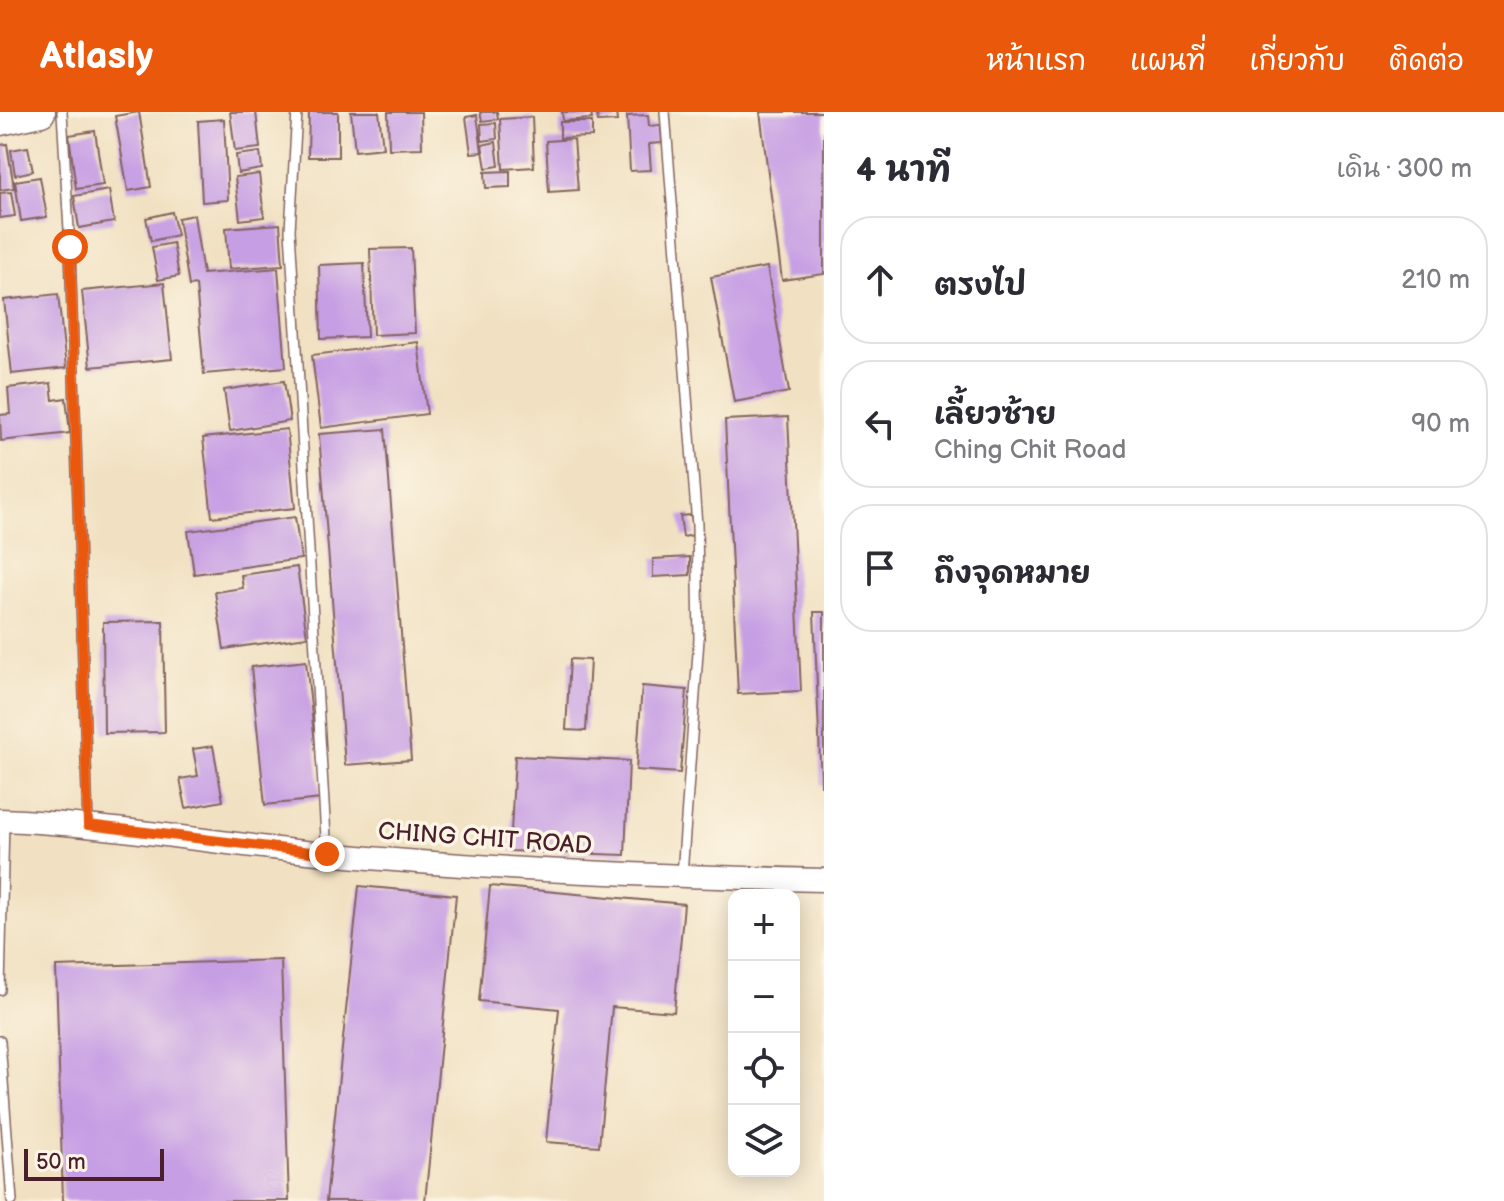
<!DOCTYPE html>
<html lang="th">
<head>
<meta charset="utf-8">
<style>
  body { margin:0; font-family:"Balsamiq Sans","Playpen Sans Thai",sans-serif; background:#f7f7f7; color:#2b2b33 }
  .controls { position:absolute; right:24px; bottom:24px; display:grid; overflow:hidden; border-radius:16px; box-shadow:0 4px 20px #0003 }
  .controls button { width:72px; height:72px; display:grid; place-items:center; padding:0; border:0; border-bottom:2px solid #e1e1e2; background:#fff; color:#2b2b33; font:40px sans-serif }
  .scale { position:absolute; left:24px; bottom:20px; width:140px; box-sizing:border-box; padding-left:8px; border:4px solid #4a1f2b; border-top:0; font-size:22px; line-height:28px; white-space:nowrap; color:#4a1f2b; -webkit-text-stroke:6px #fcf5e5; paint-order:stroke }
  .stop { position:absolute; width:24px; height:24px; margin:-18px; border:6px solid #ea580c; border-radius:50%; background:#fff }
  .stop.end { background:#ea580c; border-color:#fff; box-shadow:0 2px 8px #0008 }
  .list { margin:0; padding:0; list-style:none }
  h2 { display:flex; justify-content:space-between; align-items:center; height:104px; margin:0; padding:0 32px; font-size:34px }
  h2 small { font-size:26px; font-weight:400; color:#7c7c81 }
  .list li { display:grid; grid-template-columns:52px 1fr auto; gap:24px; align-items:center; box-sizing:border-box; height:128px; margin:0 16px 16px; padding:0 16px; border:2px solid #e1e1e2; border-radius:32px }
  .list b { display:block; font-size:30px; white-space:nowrap }
  .list p { margin:0; font-size:26px; white-space:nowrap; color:#7c7c81 }
  .list em { font-size:26px; font-style:normal; color:#7c7c81 }
  .icon { flex:none; width:44px; height:44px; fill:none; stroke:currentColor; stroke-width:2; stroke-linecap:round; stroke-linejoin:round }
  .map { position:relative; flex:none; width:824px; height:1089px; overflow:hidden }
  header { display:flex; align-items:center; gap:48px; box-sizing:border-box; height:112px; padding:0 40px; background:#ea580c; color:#fff }
  header strong { font-size:38px }
  nav { display:flex; gap:44px; margin-inline-start:auto; font-size:28px }
  main { display:flex }
  aside { flex:1; background:#fff }
  .map>svg:first-child { display:block }
  .building { fill:#c69ee4 }
  .lines { fill:none; stroke-linecap:round; stroke-linejoin:round }
  .service-casing { stroke:#846360; stroke-width:12 }
  .tertiary-casing { stroke:#846360; stroke-width:25 }
  .primary-casing { stroke:#846360; stroke-width:31 }
  .service { stroke:#fff; stroke-width:9 }
  .tertiary { stroke:#fff; stroke-width:22 }
  .primary { stroke:#fff; stroke-width:28 }
  .route { stroke:#ea580c; stroke-width:10 }
  .labels { text-anchor:middle; stroke-width:7; stroke-linejoin:round; paint-order:stroke }
  .street-label { font-size:24px; fill:#4a1f2b; stroke:#fcf5e5 }
</style>
</head>
<body>
<header>
<strong>Atlasly</strong>
<nav><a>หน้าแรก</a><a>แผนที่</a><a>เกี่ยวกับ</a><a>ติดต่อ</a></nav>
</header>
<main>
<div class="map">
<svg width="824" height="1089" viewBox="0 0 824 1089">
  <rect width="100%" height="100%" fill="#fcf5e5"/>
  <filter id="ink" filterUnits="userSpaceOnUse"><feTurbulence type="fractalNoise" baseFrequency=".0125" numOctaves="2"/><feDisplacementMap in="SourceGraphic" scale="16" xChannelSelector="R" yChannelSelector="G"/><feConvolveMatrix kernelMatrix="1 2 1 2 8 2 1 2 1" color-interpolation-filters="sRGB"/></filter>
  <filter id="wash" filterUnits="userSpaceOnUse"><feTurbulence type="fractalNoise" baseFrequency=".006" numOctaves="4" result="noise"/><feDisplacementMap in="SourceGraphic" scale="32" xChannelSelector="R" yChannelSelector="G"/><feGaussianBlur stdDeviation="1.8" result="paint"/><feColorMatrix in="noise" values="0 0 0 0 0 0 0 0 0 0 0 0 0 0 0 0 0 1.4 0 .05"/><feComposite in="paint" operator="in"/></filter>
  <g filter="url(#wash)">
    <rect width="100%" height="100%" fill="#f1e1c2"/>
    <g id="blocks">
      <!-- building -->
      <path class="building" d="M 139,0 L 151,75 L 128,79 L 115,4 Z
        M 230,0 L 256,0 L 260,36 L 235,39 Z
        M 309,0 L 338,0 L 338,45 L 308,45 Z
        M 351,0 L 379,0 L 383,36 L 355,39 Z
        M 388,0 L 421,0 L 422,36 L 389,37 Z
        M 480,0 L 497,0 L 498,7 L 482,9 Z
        M 562,0 L 591,0 L 592,7 L 563,9 Z
        M 597,0 L 616,0 L 617,9 L 598,10 Z
        M 760,0 L 824,0 L 824,162 L 782,168 Z
        M 477,3 L 482,40 L 471,41 L 466,5 Z
        M 648,3 L 649,14 L 661,13 L 662,31 L 649,32 L 651,58 L 630,59 L 627,4 Z
        M 532,5 L 534,55 L 503,57 L 500,7 Z
        M 224,7 L 228,88 L 202,90 L 198,9 Z
        M 560,10 L 592,10 L 592,25 L 560,26 Z
        M 496,11 L 497,27 L 482,29 L 481,12 Z
        M 95,19 L 103,73 L 76,77 L 69,23 Z
        M 574,27 L 578,78 L 549,80 L 546,29 Z
        M 496,30 L 499,54 L 486,56 L 482,33 Z
        M 7,32 L 14,76 L 0,78 L 0,33 Z
        M 28,35 L 33,59 L 15,63 L 11,38 Z
        M 260,40 L 262,57 L 238,61 L 236,43 Z
        M 510,59 L 510,75 L 486,76 L 485,60 Z
        M 259,62 L 264,105 L 240,108 L 235,65 Z
        M 40,65 L 47,105 L 21,109 L 15,69 Z
        M 109,78 L 114,110 L 79,116 L 74,84 Z
        M 11,80 L 15,104 L 0,106 L 0,81 Z
        M 172,100 L 177,123 L 151,129 L 146,106 Z
        M 194,103 L 203,162 L 278,156 L 286,255 L 204,262 L 196,173 L 189,174 L 178,106 Z
        M 280,112 L 283,153 L 229,157 L 226,116 Z
        M 173,131 L 179,164 L 158,168 L 152,135 Z
        M 411,136 L 415,221 L 373,223 L 370,137 Z
        M 364,151 L 367,225 L 321,227 L 319,153 Z
        M 767,155 L 789,280 L 734,290 L 711,165 Z
        M 164,171 L 172,247 L 90,255 L 82,179 Z
        M 58,182 L 66,256 L 12,262 L 4,188 Z
        M 418,230 L 427,302 L 321,316 L 312,243 Z
        M 284,269 L 290,309 L 230,319 L 224,278 Z
        M 51,271 L 53,288 L 66,286 L 70,321 L 1,329 L 0,303 L 10,302 L 8,276 Z
        M 788,305 L 801,579 L 738,582 L 725,308 Z
        M 287,317 L 295,396 L 212,405 L 203,326 Z
        M 385,317 L 411,648 L 345,653 L 319,322 Z
        M 691,403 L 694,423 L 683,425 L 680,404 Z
        M 295,405 L 301,447 L 194,462 L 188,419 Z
        M 690,445 L 690,463 L 653,465 L 653,447 Z
        M 297,455 L 307,525 L 224,537 L 215,480 L 243,476 L 241,463 Z
        M 814,500 L 824,500 L 824,673 L 821,673 Z
        M 163,509 L 165,620 L 104,621 L 103,510 Z
        M 570,547 L 590,548 L 586,619 L 566,618 Z
        M 306,549 L 321,687 L 265,693 L 251,555 Z
        M 642,574 L 687,578 L 680,661 L 636,658 Z
        M 213,634 L 223,689 L 186,696 L 180,667 L 198,664 L 193,637 Z
        M 515,644 L 629,649 L 625,743 L 510,739 Z
        M 359,774 L 456,783 L 425,1089 L 326,1089 Z
        M 490,774 L 684,792 L 674,900 L 612,895 L 599,1034 L 546,1030 L 559,897 L 479,889 Z
        M 281,848 L 289,1089 L 63,1089 L 56,855 Z"/>
    </g>
  </g>
  <g filter="url(#ink)">
    <use href="#blocks" fill-opacity="0" stroke="#846360" stroke-width="2"/>
    <g class="lines">
      <defs>
        <path id="service" d="M 62,0 L 70,135 L 88,713
          M 297,0 L 290,118 L 327,742
          M 665,0 L 697,413 L 699,527 L 682,763
          M 0,878 L 4,709
          M 0,929 L 12,1089"/>
        <path id="tertiary" d="M 0,708 C 110,712 217,732 326,742 C 491,758 658,764 824,768"/>
        <path id="primary" d="M 0,9 L 41,0"/>
      </defs>
      <!-- service casing -->
      <use href="#service" class="service-casing"/>
      <!-- tertiary casing -->
      <use href="#tertiary" class="tertiary-casing"/>
      <!-- primary casing -->
      <use href="#primary" class="primary-casing"/>
      <!-- service -->
      <use href="#service" class="service"/>
      <!-- tertiary -->
      <use href="#tertiary" class="tertiary"/>
      <!-- primary -->
      <use href="#primary" class="primary"/>
    </g>
  </g>
  <g class="lines" filter="url(#ink)">
    <!-- route -->
    <path class="route" d="M 70,135 L 88,713 L 327,742"/>
  </g>
  <g class="labels">
    <!-- street labels -->
    <g class="street-label">
      <text transform="translate(485 726) rotate(4)" y="8">CHING CHIT ROAD</text>
    </g>
  </g>
</svg>
<div class="controls">
<button>+</button>
<button>−</button>
<button><svg class="icon" aria-label="locate" viewBox="0 0 24 24"><circle cx="12" cy="12" r="6"/><path d="M12 2v4M12 18v4M2 12h4M18 12h4"/></svg></button>
<button><svg class="icon" aria-label="layers" viewBox="0 0 24 24"><path d="M12 4l9 5-9 5-9-5zM3 14l9 5 9-5"/></svg></button>
</div>
<div class="scale">50 m</div>
<div class="stop" style="left:70px;top:135px"></div>
<div class="stop end" style="left:327px;top:742px"></div>
</div>
<aside>
<h2>4 นาที<small>เดิน · 300 m</small></h2>
<ul class="list">
<li><svg class="icon" aria-label="ahead" viewBox="0 0 24 24"><path d="M12 20V5M6 11l6-6 6 6"/></svg><div><b>ตรงไป</b></div><em>210 m</em></li>
<li><svg class="icon" aria-label="left" viewBox="0 0 24 24"><path d="M17 20v-9H6M10 6l-5 5 5 5"/></svg><div><b>เลี้ยวซ้าย</b><p>Ching Chit Road</p></div><em>90 m</em></li>
<li><svg class="icon" aria-label="arrive" viewBox="0 0 24 24"><path d="M6 21V4h12l-3 4 3 4H6"/></svg><div><b>ถึงจุดหมาย</b></div></li>
</ul>
</aside>
</main>
</body>
</html>
